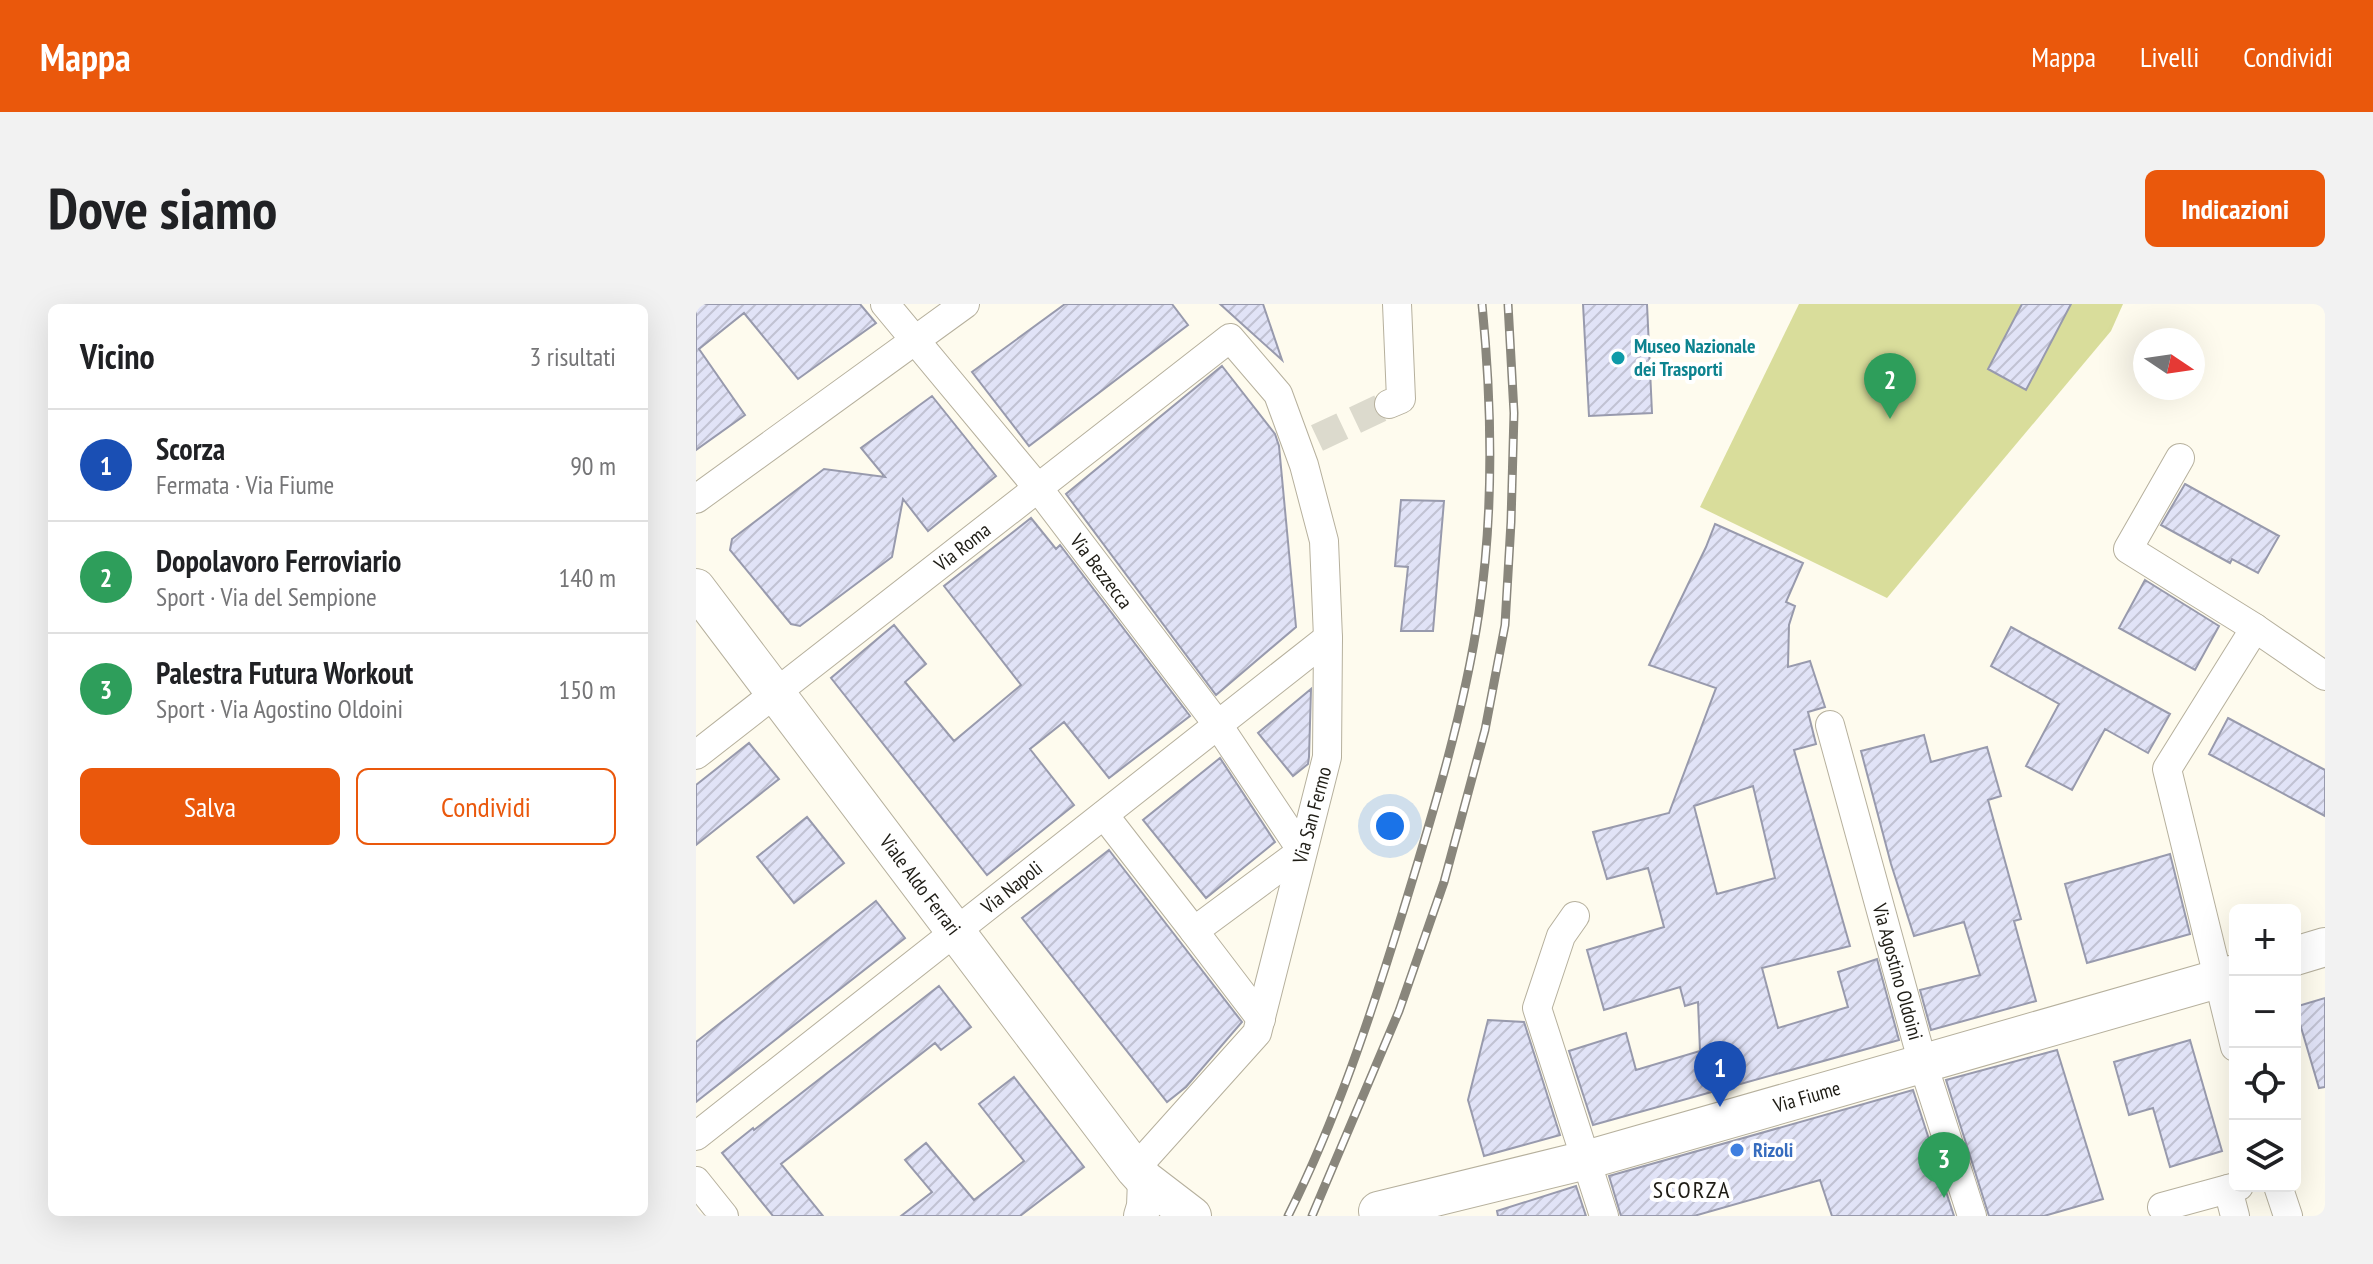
<!DOCTYPE html>
<html lang="it">
<head>
<meta charset="utf-8">
<style>
  body { margin:0; font-family:"PT Sans Narrow",sans-serif; background:#f2f2f2; color:#202124 }
  .controls { position:absolute; right:24px; bottom:24px; display:grid; overflow:hidden; border-radius:12px; box-shadow:0 8px 32px #0002 }
  .controls button { width:72px; height:72px; display:grid; place-items:center; padding:0; border:0; border-bottom:2px solid #e0e0e0; background:#fff; color:#202124; font:40px sans-serif }
  .compass { position:absolute; left:1437px; top:24px; width:72px; height:72px; border-radius:50%; background:#fff; box-shadow:0 8px 32px #0002; rotate:103deg }
  .you { position:absolute; left:694px; top:522px; width:28px; height:28px; margin:-20px; border:6px solid #fff; border-radius:50%; background:#1a73e8; box-shadow:0 0 0 12px #1a73e833 }
  .badge { display:grid; place-items:center; width:52px; height:52px; border-radius:50%; background:#ea580c; color:#fff; font-size:26px; font-weight:700 }
  .pin { position:absolute; translate:-50% -66px; filter:drop-shadow(0 2px 4px #0008) }
  .pin::after { content:''; position:absolute; top:42px; width:28px; height:24px; background:inherit; clip-path:polygon(0 0,100% 0,50% 100%) }
  .list { margin:0; padding:0; list-style:none }
  h2 { display:flex; justify-content:space-between; align-items:center; height:104px; margin:0; padding:0 32px; font-size:34px }
  h2 small { font-size:26px; font-weight:400; color:#757577 }
  .list li { display:grid; grid-template-columns:52px 1fr auto; gap:24px; align-items:center; box-sizing:border-box; height:112px; padding:0 32px; border-top:2px solid #e0e0e0 }
  .list b { display:block; font-size:30px; white-space:nowrap }
  .list p { margin:0; font-size:26px; white-space:nowrap; color:#757577 }
  .list em { font-size:26px; font-style:normal; color:#757577 }
  .actions { display:flex; gap:16px; padding:24px 32px }
  .actions a { flex:1; padding:18px 0; border:2px solid #ea580c; border-radius:12px; text-align:center; font-size:28px; color:#ea580c }
  .actions .main { background:#ea580c; color:#fff }
  .icon { flex:none; width:44px; height:44px; fill:none; stroke:currentColor; stroke-width:2; stroke-linecap:round; stroke-linejoin:round }
  .map { position:relative; flex:none; width:1629px; height:912px; overflow:hidden; border-radius:12px }
  header { display:flex; align-items:center; gap:48px; box-sizing:border-box; height:112px; padding:0 40px; background:#ea580c; color:#fff }
  header strong { font-size:38px }
  nav { display:flex; gap:44px; margin-inline-start:auto; font-size:28px }
  .intro { display:flex; align-items:center; justify-content:space-between; box-sizing:border-box; height:192px; padding:0 48px }
  h1 { margin:0; font-size:56px }
  .button { padding:20px 36px; border-radius:12px; background:#ea580c; color:#fff; font-size:28px; font-weight:700 }
  main { display:flex; gap:48px; padding:0 48px }
  aside { flex:1; background:#fff; border-radius:12px; box-shadow:0 8px 32px #0002 }
  .map>svg:first-child { display:block }
  .garden { fill:#d9dd9b }
  .building { fill:url(#building-hatch); stroke:#989aad; stroke-width:2; fill-rule:evenodd }
  .lines { fill:none; stroke-linecap:round; stroke-linejoin:round }
  .minor-tunnel { stroke:#dcdacd; stroke-width:28; stroke-dasharray:28 14; stroke-linecap:butt }
  .minor-casing { stroke:#b6b09d; stroke-width:30 }
  .tertiary-casing { stroke:#b6b09d; stroke-width:36 }
  .secondary-casing { stroke:#b6b09d; stroke-width:40 }
  .minor { stroke:#fff; stroke-width:28 }
  .tertiary { stroke:#fff; stroke-width:34 }
  .secondary { stroke:#fff; stroke-width:38 }
  .rail-casing { stroke:#89867c; stroke-width:9 }
  .rail { stroke:#fff; stroke-width:6; stroke-dasharray:18; stroke-linecap:butt }
  .culture-dot { fill:#0f9aa8; stroke:#fff; stroke-width:3 }
  .shop-dot { fill:#3f7fe0; stroke:#fff; stroke-width:3 }
  .labels { text-anchor:middle; stroke-width:8; stroke-linejoin:round; paint-order:stroke }
  .culture-label { font-size:20px; font-weight:bold; fill:#0d838f; stroke:#fff; text-anchor:start }
  .street-label { font-size:20px; fill:#1e1c15; stroke:#fff }
  .shop-label { font-size:20px; font-weight:bold; fill:#366cbe; stroke:#fff; text-anchor:start }
  .quarter-label { font-size:24px; letter-spacing:2px; fill:#1e1c15; stroke:#fff }
</style>
</head>
<body>
<header>
<strong>Mappa</strong>
<nav><a>Mappa</a><a>Livelli</a><a>Condividi</a></nav>
</header>
<div class="intro"><h1>Dove siamo</h1><a class="button">Indicazioni</a></div>
<main>
<aside>
<h2>Vicino<small>3 risultati</small></h2>
<ul class="list">
<li><span class="badge" style="background:#1a4fb4">1</span><div><b>Scorza</b><p>Fermata · Via Fiume</p></div><em>90 m</em></li>
<li><span class="badge" style="background:#2e9e5b">2</span><div><b>Dopolavoro Ferroviario</b><p>Sport · Via del Sempione</p></div><em>140 m</em></li>
<li><span class="badge" style="background:#2e9e5b">3</span><div><b>Palestra Futura Workout</b><p>Sport · Via Agostino Oldoini</p></div><em>150 m</em></li>
</ul>
<div class="actions"><a class="main">Salva</a><a>Condividi</a></div>
</aside>
<div class="map">
<svg width="1629" height="912" viewBox="0 0 1629 912">
  <defs>
    <pattern id="building-hatch" width="6" height="6" patternUnits="userSpaceOnUse" patternTransform="scale(2)"><rect width="6" height="6" fill="#e1e3f7"/><path d="M-1 1l2-2M0 6l6-6M5 7l2-2" fill="none" stroke="#c1c2d3"/></pattern>
  </defs>
  <rect width="100%" height="100%" fill="#fefbee"/>
  <!-- garden -->
  <path class="garden" d="M 1103,0 L 1427,0 L 1415,27 L 1191,294 L 1004,203 Z"/>
  <!-- building -->
  <path class="building" d="M 0,0 L 164,0 L 180,19 L 102,75 L 48,9 L 3,45 L 49,111 L 0,146 Z
    M 369,0 L 476,0 L 492,21 L 333,142 L 276,68 Z
    M 524,0 L 567,0 L 586,56 L 546,20 Z
    M 887,0 L 951,0 L 956,109 L 893,112 Z
    M 1326,0 L 1375,0 L 1330,86 L 1292,65 Z
    M 526,62 L 579,130 L 583,142 L 600,323 L 520,391 L 370,190 Z
    M 236,92 L 300,172 L 232,227 L 207,195 L 196,253 L 104,322 L 95,320 L 34,246 L 36,235 L 128,165 L 189,173 L 165,144 Z
    M 1489,180 L 1583,232 L 1562,269 L 1536,255 L 1534,259 L 1465,221 Z
    M 705,196 L 748,197 L 737,327 L 705,327 L 712,263 L 699,262 Z
    M 335,214 L 360,245 L 364,241 L 494,412 L 413,474 L 368,418 L 334,445 L 378,501 L 291,571 L 135,374 L 198,321 L 230,360 L 209,378 L 258,437 L 325,381 L 248,282 Z
    M 1019,220 L 1107,259 L 1090,298 L 1099,302 L 1093,321 L 1092,363 L 1114,357 L 1129,403 L 1112,408 L 1120,440 L 1098,446 L 1154,642 L 1066,664 L 1082,724 L 1152,703 L 1142,668 L 1181,655 L 1203,736 L 897,821 L 873,747 L 930,729 L 940,766 L 1004,747 L 1002,698 L 989,702 L 984,683 L 908,706 L 891,646 L 968,623 L 952,564 L 911,575 L 897,528 L 973,509 L 1020,384 L 953,361 L 1010,243 ZM 1057,482 L 1079,574 L 1021,590 L 998,502 Z
    M 1449,276 L 1523,322 L 1499,366 L 1423,324 Z
    M 1315,323 L 1474,410 L 1452,449 L 1409,425 L 1376,486 L 1330,462 L 1363,400 L 1295,362 Z
    M 615,385 L 613,453 L 612,460 L 597,472 L 562,429 Z
    M 1532,414 L 1629,466 L 1629,512 L 1513,450 Z
    M 1228,431 L 1235,458 L 1291,443 L 1305,492 L 1292,496 L 1325,615 L 1318,617 L 1340,697 L 1235,726 L 1224,686 L 1284,671 L 1268,618 L 1218,632 L 1195,560 L 1165,447 Z
    M 53,439 L 83,475 L 0,541 L 0,481 Z
    M 524,454 L 579,538 L 510,594 L 447,516 Z
    M 111,513 L 148,559 L 98,599 L 61,553 Z
    M 413,546 L 546,718 L 490,783 L 471,798 L 326,614 Z
    M 1474,550 L 1494,630 L 1391,659 L 1369,580 Z
    M 180,597 L 209,634 L 0,798 L 0,738 Z
    M 243,682 L 275,723 L 245,746 L 239,739 L 85,860 L 127,912 L 77,912 L 26,849 L 57,824 L 58,826 Z
    M 1629,694 L 1629,783 L 1623,784 L 1599,703 Z
    M 792,716 L 828,718 L 864,831 L 788,852 L 772,796 Z
    M 1494,736 L 1526,847 L 1474,863 L 1457,804 L 1433,811 L 1418,758 Z
    M 1361,746 L 1407,895 L 1348,912 L 1293,912 L 1250,776 Z
    M 318,773 L 388,863 L 324,912 L 205,912 L 236,888 L 209,856 L 230,839 L 278,896 L 328,857 L 283,800 Z
    M 1217,786 L 1258,912 L 1136,912 L 1124,876 L 998,912 L 925,912 L 913,872 Z
    M 880,882 L 890,912 L 802,912 L 801,907 Z"/>
  <g class="lines">
    <!-- minor-tunnel -->
    <path class="minor-tunnel" d="M 621,134 L 693,100"/>
    <defs>
      <g id="minor">
        <path id="s1" d="M 189,0 L 342,184 L 522,421 L 606,547"/>
        <path d="M 693,100 L 705,95 L 701,0"/>
        <path d="M 1484,154 L 1432,245 L 1559,324 L 1629,372"/>
        <path d="M 0,195 L 269,0"/>
        <path id="s2" d="M 1134,421 L 1227,760 L 1276,912"/>
        <path id="s3" d="M 0,451 L 534,34 L 582,90 L 608,161 L 628,237 L 632,334 L 631,453 L 561,729 L 439,865"/>
        <path d="M 408,511 L 498,627 L 606,547"/>
        <path d="M 879,612 L 865,632 L 841,704 L 908,912"/>
        <path d="M 498,627 L 565,715"/>
        <path d="M 1539,743 L 1471,465 L 1559,324"/>
        <path id="s4" d="M 0,832 L 632,334"/>
        <path d="M 0,877 L 28,912"/>
        <path d="M 1582,882 L 1592,912"/>
        <path d="M 1532,885 L 1539,912"/>
        <path d="M 1466,903 L 1543,882"/>
      </g>
      <path id="tertiary" d="M 445,912 L 448,902 L 449,876"/>
      <g id="secondary">
        <path id="s5" d="M 0,284 L 439,865 L 449,876 L 496,912"/>
        <path d="M 1599,652 L 1629,643"/>
        <path id="s6" d="M 682,907 L 890,856 L 1539,670"/>
      </g>
    </defs>
    <!-- minor casing -->
    <use href="#minor" class="minor-casing"/>
    <!-- tertiary casing -->
    <use href="#tertiary" class="tertiary-casing"/>
    <!-- secondary casing -->
    <use href="#secondary" class="secondary-casing"/>
    <!-- minor -->
    <use href="#minor" class="minor"/>
    <!-- tertiary -->
    <use href="#tertiary" class="tertiary"/>
    <!-- secondary -->
    <use href="#secondary" class="secondary"/>
    <defs>
      <path id="rail" d="M 592,912 C 641,814 675,711 707,607 C 737,509 768,409 783,308 C 798,207 796,101 786,0
        M 616,912 L 703,707 L 748,578 L 789,426 L 809,321 L 815,218 L 818,109 L 812,0"/>
    </defs>
    <!-- rail casing -->
    <use href="#rail" class="rail-casing"/>
    <!-- rail -->
    <use href="#rail" class="rail"/>
  </g>
  <!-- markers -->
  <circle class="culture-dot" cx="922" cy="54" r="8"/>
  <circle class="shop-dot" cx="1041" cy="846" r="8"/>
  <g class="labels">
    <!-- culture labels -->
    <g class="culture-label">
      <text x="938" y="49">Museo Nazionale<tspan x="938" dy="23">dei Trasporti</tspan></text>
    </g>
    <!-- street labels -->
    <g class="street-label">
      <text dy="7" stroke="none"><textPath href="#s3" startOffset="338">Via Roma</textPath></text>
      <text dy="7" stroke="none"><textPath href="#s1" startOffset="344">Via Bezzecca</textPath></text>
      <text transform="translate(616 511) rotate(-75)" y="7">Via San Fermo</text>
      <text dy="7" stroke="none"><textPath href="#s5" startOffset="372">Viale Aldo Ferrari</textPath></text>
      <text dy="7" stroke="none"><textPath href="#s4" startOffset="402">Via Napoli</textPath></text>
      <text dy="7" stroke="none"><textPath href="#s2" startOffset="256">Via Agostino Oldoini</textPath></text>
      <text dy="7" stroke="none"><textPath href="#s6" startOffset="444">Via Fiume</textPath></text>
    </g>
    <!-- shop labels -->
    <g class="shop-label">
      <text x="1057" y="853">Rizoli</text>
    </g>
    <!-- quarter labels -->
    <g class="quarter-label">
      <text x="996" y="894">SCORZA</text>
    </g>
  </g>
</svg>
<div class="controls">
<button>+</button>
<button>−</button>
<button><svg class="icon" aria-label="locate" viewBox="0 0 24 24"><circle cx="12" cy="12" r="6"/><path d="M12 2v4M12 18v4M2 12h4M18 12h4"/></svg></button>
<button><svg class="icon" aria-label="layers" viewBox="0 0 24 24"><path d="M12 4l9 5-9 5-9-5zM3 14l9 5 9-5"/></svg></button>
</div>
<svg class="compass" viewBox="-18 -18 36 36"><path d="M0-13l5 13h-10z" fill="#e53935"/><path d="M0 13l5-13h-10z" fill="#757577"/></svg>
<div class="you"></div>
<div class="pin badge" style="left:1024px;top:803px;background:#1a4fb4">1</div>
<div class="pin badge" style="left:1194px;top:115px;background:#2e9e5b">2</div>
<div class="pin badge" style="left:1248px;top:894px;background:#2e9e5b">3</div>
</div>
</main>
</body>
</html>
